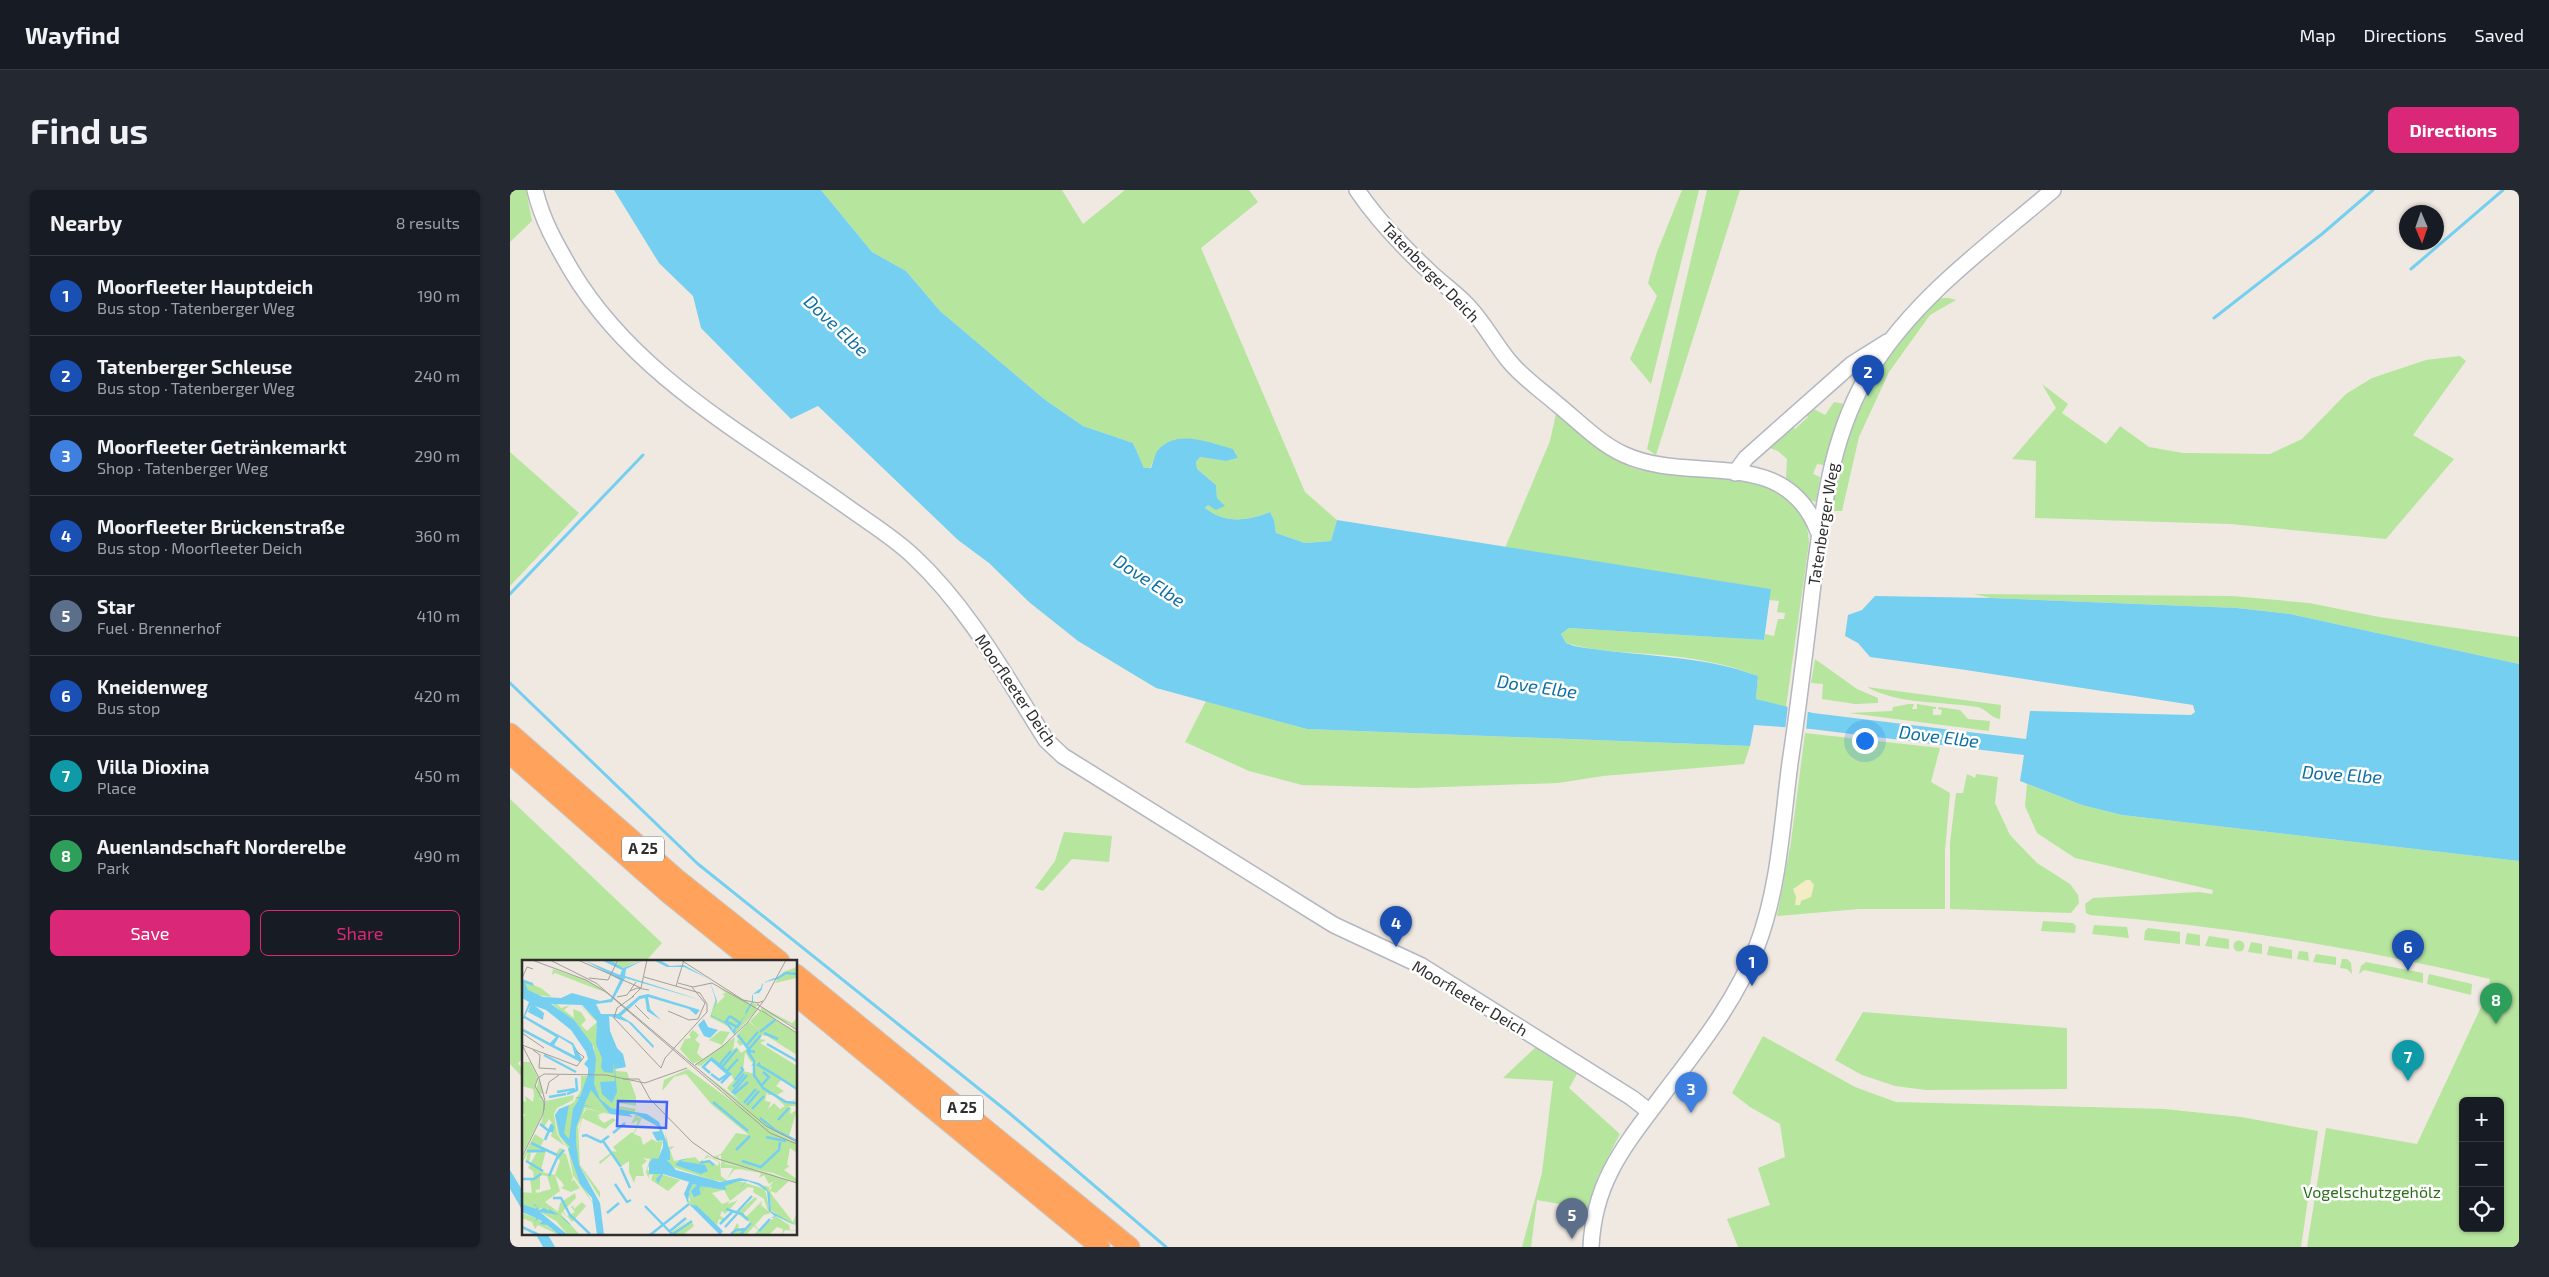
<!DOCTYPE html>
<html lang="en">
<head>
<meta charset="utf-8">
<style>
  body { margin:0; font-family:"Exo 2",sans-serif; background:#242831; color:#f1f3f6 }
  .controls { position:absolute; right:15px; bottom:15px; display:grid; overflow:hidden; border-radius:8px; box-shadow:0 1px 4px #0004 }
  .controls button { width:45px; height:45px; display:grid; place-items:center; padding:0; border:0; border-bottom:1px solid #363941; background:#171b24; color:#f1f3f6; font:25px sans-serif }
  .compass { position:absolute; left:1889px; top:15px; width:45px; height:45px; border-radius:50%; background:#171b24; box-shadow:0 1px 4px #0004; rotate:178deg }
  .you { position:absolute; left:1354px; top:550px; width:18px; height:18px; margin:-12px; border:4px solid #fff; border-radius:50%; background:#1a73e8; box-shadow:0 0 0 8px #1a73e833 }
  .badge { display:grid; place-items:center; width:32px; height:32px; border-radius:50%; background:#db2777; color:#fff; font-size:16px; font-weight:700 }
  .pin { position:absolute; translate:-50% -41px; filter:drop-shadow(0 1px 2px #0008) }
  .pin::after { content:''; position:absolute; top:26px; width:18px; height:15px; background:inherit; clip-path:polygon(0 0,100% 0,50% 100%) }
  .list { margin:0; padding:0; list-style:none }
  h2 { display:flex; justify-content:space-between; align-items:center; height:65px; margin:0; padding:0 20px; font-size:21px }
  h2 small { font-size:16px; font-weight:400; color:#9ea1a6 }
  .list li { display:grid; grid-template-columns:32px 1fr auto; gap:15px; align-items:center; box-sizing:border-box; height:80px; padding:0 20px; border-top:1px solid #363941 }
  .list b { display:block; font-size:19px; white-space:nowrap }
  .list p { margin:0; font-size:16px; white-space:nowrap; color:#9ea1a6 }
  .list em { font-size:16px; font-style:normal; color:#9ea1a6 }
  .actions { display:flex; gap:10px; padding:15px 20px }
  .actions a { flex:1; padding:11px 0; border:1px solid #db2777; border-radius:8px; text-align:center; font-size:18px; color:#db2777 }
  .actions .main { background:#db2777; color:#fff }
  .icon { flex:none; width:28px; height:28px; fill:none; stroke:currentColor; stroke-width:2; stroke-linecap:round; stroke-linejoin:round }
  .map { position:relative; flex:none; width:2009px; height:1057px; overflow:hidden; border-radius:8px }
  header { display:flex; align-items:center; gap:30px; box-sizing:border-box; height:70px; padding:0 25px; background:#171b24; border-bottom:1px solid #363941 }
  header strong { font-size:24px }
  nav { display:flex; gap:28px; margin-inline-start:auto; font-size:18px }
  .intro { display:flex; align-items:center; justify-content:space-between; box-sizing:border-box; height:120px; padding:0 30px }
  h1 { margin:0; font-size:35px }
  .button { padding:12px 22px; border-radius:8px; background:#db2777; color:#fff; font-size:18px; font-weight:700 }
  main { display:flex; gap:30px; padding:0 30px }
  aside { flex:1; background:#171b24; border-radius:8px; box-shadow:0 1px 4px #0004 }
  .map>svg:first-child { display:block }
  .green { fill:#b6e59e; fill-rule:evenodd }
  .sand { fill:#f3ecc5 }
  .water { fill:#75cff0 }
  .pier { fill:#efe9e1 }
  .lines { fill:none; stroke-linecap:round; stroke-linejoin:round }
  .stream { stroke:#75cff0; stroke-width:3 }
  .secondary-casing { stroke:#b4b7c1; stroke-width:18 }
  .highway-casing { stroke:#c9c9c9; stroke-width:21 }
  .secondary { stroke:#fff; stroke-width:15 }
  .highway { stroke:#ffa35c; stroke-width:19 }
  .labels { text-anchor:middle; stroke-width:5; stroke-linejoin:round; paint-order:stroke }
  .shield { fill:#fff; stroke:#6d6d6d; stroke-width:1 }
  .shield-label { font-size:15px; font-weight:bold; fill:#2e2e2e }
  .street-label { font-size:16px; fill:#2e2e2e; stroke:#fff }
  .park-label { font-size:16px; fill:#2c6e1b; stroke:#fff }
  .water-label { font-size:18px; font-style:italic; fill:#0d6fa3; stroke:#fff }
  .inset-river { fill:none; stroke:#75cff0; stroke-width:2.5 }
  .inset-road { fill:none; stroke:#a29e99; stroke-width:1 }
  .view { fill:#4264fb; fill-opacity:0.15; stroke:#4264fb; stroke-width:2.5 }
  .inset-edge { fill:none; stroke:#2e2e2e; stroke-width:2.5 }
</style>
</head>
<body>
<header>
<strong>Wayfind</strong>
<nav><a>Map</a><a>Directions</a><a>Saved</a></nav>
</header>
<div class="intro"><h1>Find us</h1><a class="button">Directions</a></div>
<main>
<aside>
<h2>Nearby<small>8 results</small></h2>
<ul class="list">
<li><span class="badge" style="background:#1a4fb4">1</span><div><b>Moorfleeter Hauptdeich</b><p>Bus stop · Tatenberger Weg</p></div><em>190 m</em></li>
<li><span class="badge" style="background:#1a4fb4">2</span><div><b>Tatenberger Schleuse</b><p>Bus stop · Tatenberger Weg</p></div><em>240 m</em></li>
<li><span class="badge" style="background:#3f7fe0">3</span><div><b>Moorfleeter Getränkemarkt</b><p>Shop · Tatenberger Weg</p></div><em>290 m</em></li>
<li><span class="badge" style="background:#1a4fb4">4</span><div><b>Moorfleeter Brückenstraße</b><p>Bus stop · Moorfleeter Deich</p></div><em>360 m</em></li>
<li><span class="badge" style="background:#5c6f8a">5</span><div><b>Star</b><p>Fuel · Brennerhof</p></div><em>410 m</em></li>
<li><span class="badge" style="background:#1a4fb4">6</span><div><b>Kneidenweg</b><p>Bus stop</p></div><em>420 m</em></li>
<li><span class="badge" style="background:#0f9aa8">7</span><div><b>Villa Dioxina</b><p>Place</p></div><em>450 m</em></li>
<li><span class="badge" style="background:#2e9e5b">8</span><div><b>Auenlandschaft Norderelbe</b><p>Park</p></div><em>490 m</em></li>
</ul>
<div class="actions"><a class="main">Save</a><a>Share</a></div>
</aside>
<div class="map">
<svg width="2009" height="1057" viewBox="0 0 2009 1057">
  <rect width="100%" height="100%" fill="#efe9e1"/>
  <!-- green -->
  <path class="green" d="M 0,0 L 16,0 L 22,31 L 0,52 Z
    M 311,0 L 552,0 L 573,34 L 615,0 L 739,0 L 748,12 L 691,58 L 795,302 L 827,330 L 821,351 L 795,353 L 766,343 L 764,330 L 760,322 C 737,331 715,334 695,318 L 707,308 L 706,295 L 687,279 L 686,272 L 690,267 L 716,271 L 728,268 L 723,259 L 649,259 L 640,278 L 634,278 L 623,253 L 573,236 L 534,209 L 430,121 L 396,81 L 362,62 Z
    M 1172,0 L 1189,0 L 1141,194 L 1120,169 L 1147,106 L 1138,93 L 1147,62 Z
    M 1197,0 L 1230,0 L 1146,265 L 1137,259 Z
    M 1431,108 L 1439,108 L 1446,110 L 1420,125 L 1379,182 L 1349,247 L 1332,321 L 1321,321 C 1326,297 1329,270 1337,246 C 1352,200 1391,137 1431,108 Z
    M 1950,166 L 1956,171 L 1903,245 L 1944,269 L 1876,349 L 1720,334 L 1525,328 L 1526,271 L 1502,269 L 1546,218 L 1532,194 L 1558,214 L 1552,223 L 1596,254 L 1610,236 L 1639,257 L 1673,263 L 1760,264 L 1792,249 L 1836,204 L 1862,188 L 1916,170 Z
    M 1324,212 L 1334,214 L 1314,275 L 1307,274 L 1303,284 L 1310,287 L 1306,312 L 1297,309 L 1276,290 L 1277,269 L 1268,261 L 1257,257 L 1281,235 L 1285,239 L 1298,227 L 1295,224 L 1302,218 L 1315,225 Z
    M 1047,219 C 1066,234 1103,270 1123,278 C 1134,282 1149,281 1161,282 C 1210,286 1297,285 1299,353 L 1276,517 L 1246,509 L 1248,486 C 1217,474 1185,468 1151,465 C 1119,462 1086,462 1056,453 L 1051,444 L 1059,438 L 1254,450 L 1255,444 L 1264,446 L 1268,429 L 1274,429 L 1275,423 L 1267,422 L 1269,411 L 1259,410 L 1260,399 L 995,358 L 1040,251 Z
    M 0,262 L 69,323 L 0,396 Z
    M 1464,404 L 1722,406 L 1799,413 L 1869,427 L 2009,447 L 2009,474 L 1780,424 L 1727,418 L 1481,408 Z
    M 1305,469 L 1347,499 L 1368,508 L 1368,513 L 1345,514 L 1312,509 L 1313,494 L 1301,493 Z
    M 1357,497 L 1491,515 L 1490,529 C 1480,528 1476,518 1467,517 C 1431,511 1390,515 1357,497 Z
    M 696,511 L 797,539 L 1240,556 L 1234,574 L 1093,586 L 1048,593 L 904,598 L 792,595 L 739,581 L 675,552 Z
    M 1399,514 L 1404,514 L 1402,519 L 1407,519 L 1407,514 L 1426,517 L 1426,519 L 1423,519 L 1423,525 L 1431,525 L 1432,520 L 1428,519 L 1429,517 L 1450,520 L 1458,529 L 1480,531 L 1479,541 L 1339,523 L 1382,521 L 1383,517 Z
    M 1295,543 L 1430,558 L 1421,592 L 1440,603 L 1435,661 L 1435,719 L 1349,719 L 1267,726 L 1281,652 Z
    M 1457,584 L 1465,588 L 1466,584 L 1488,587 L 1485,613 L 1500,645 L 1527,673 L 1560,694 L 1568,705 L 1569,713 L 1561,723 L 1440,719 L 1440,653 L 1446,603 L 1453,603 Z
    M 1517,594 L 1572,615 L 1612,625 L 2009,671 L 2009,1057 L 1797,1057 L 1816,938 L 1907,954 L 1978,802 L 1980,789 C 1849,758 1714,736 1580,725 L 1576,723 L 1575,714 L 1583,708 L 1689,702 L 1702,704 L 1703,700 L 1565,668 L 1527,643 L 1515,616 ZM 1953,911 L 1990,911 L 1990,1038 L 1953,1038 Z
    M 0,609 L 152,753 L 136,771 L 14,771 L 14,867 L 8,873 L 14,882 L 14,889 L 0,874 Z
    M 554,642 L 602,646 L 599,672 L 562,669 L 533,701 L 525,698 L 545,671 Z
    M 1533,731 L 1563,733 L 1566,736 L 1565,743 L 1531,741 Z
    M 1584,735 L 1617,737 L 1619,748 L 1582,744 Z
    M 1638,738 L 1670,742 L 1670,754 L 1634,750 L 1635,741 Z
    M 1677,743 L 1690,745 L 1690,756 L 1675,754 Z
    M 1699,746 L 1719,749 L 1719,759 L 1695,756 Z
    M1723.5 756a5.5 5.5 0 1 1 11 0a5.5 5.5 0 1 1-11 0Z
    M 1741,752 L 1752,754 L 1752,764 L 1738,762 Z
    M 1759,756 L 1782,760 L 1782,769 L 1757,765 Z
    M 1789,761 L 1798,762 L 1799,771 L 1787,769 Z
    M 1806,764 L 1826,767 L 1826,775 L 1803,772 Z
    M 1832,769 L 1837,769 L 1841,773 L 1842,784 L 1837,779 L 1830,778 Z
    M 1856,772 L 1913,783 L 1913,793 L 1854,780 L 1849,784 L 1851,776 Z
    M 1919,784 L 1962,794 L 1961,805 L 1917,794 Z
    M 1353,822 L 1557,838 L 1557,899 L 1416,900 L 1385,896 L 1352,885 L 1325,870 Z
    M 1253,846 L 1345,897 L 1386,912 L 1654,919 L 1731,927 L 1808,941 L 1791,1057 L 1228,1057 L 1217,1029 L 1260,1015 L 1248,978 L 1275,967 L 1270,934 L 1240,917 L 1222,903 Z
    M 1027,856 L 1067,884 L 1059,898 L 1110,944 L 1088,986 L 1078,1019 L 1027,1010 L 1021,1057 L 1012,1057 L 1032,983 L 1043,891 L 993,888 Z"/>
  <!-- sand -->
  <path class="sand" d="M 1296,690 L 1300,690 L 1304,695 L 1301,707 L 1291,711 L 1290,715 L 1285,715 L 1286,707 L 1283,699 Z"/>
  <!-- water -->
  <path class="water" d="M 104,0 L 311,0 L 362,62 L 396,81 L 430,121 L 534,209 L 573,236 L 623,253 L 634,278 L 641,278 C 643,273 645,264 648,260 C 667,238 701,253 723,259 L 728,268 L 716,271 L 690,267 L 686,272 L 687,279 L 706,295 L 707,308 L 715,316 L 706,320 L 698,315 L 695,318 C 715,334 738,331 760,322 L 764,330 L 766,343 L 795,353 L 821,351 L 827,330 L 1261,399 L 1254,450 L 1059,438 L 1051,444 L 1056,453 L 1064,456 C 1126,467 1189,464 1248,486 L 1246,509 L 1303,523 L 1516,549 L 1520,521 L 1681,525 L 1685,522 L 1683,515 L 1456,480 L 1360,467 L 1348,453 L 1335,446 L 1338,425 L 1352,420 L 1365,406 L 1481,408 L 1727,418 L 1780,424 L 2009,474 L 2009,671 L 1612,625 L 1572,615 L 1510,591 L 1514,565 L 1497,563 L 1301,539 L 1244,535 L 1240,556 L 797,539 L 646,498 L 568,451 L 519,412 L 479,373 L 448,350 L 308,216 L 281,229 L 191,138 L 183,106 L 149,73 Z
    M 0,980 L 14,1003 L 14,1023 L 0,999 Z
    M 25,1043 L 37,1043 L 45,1057 L 33,1057 Z"/>
  <!-- pier -->
  <path class="pier" d="M 1278,515 L 1298,520 L 1296,541 L 1275,540 Z"/>
  <g class="lines">
    <!-- stream -->
    <path class="stream" d="M 1901,79 L 1993,0
      M 1704,128 L 1812,44 L 1863,0
      M 0,404 L 133,265
      M 0,493 L 188,674 L 498,922 L 656,1057"/>
    <defs>
      <path id="secondary" d="M 25,0 C 32,30 46,54 61,80 C 125,187 237,245 336,316 C 358,332 383,347 403,366 C 459,418 496,487 536,550 L 553,566 L 824,735 L 912,776 L 1122,908 L 1140,922
        M 847,0 C 868,31 895,59 922,84 C 934,95 948,105 959,117 C 974,133 985,154 999,171 C 1013,188 1031,200 1047,214 C 1068,231 1089,253 1113,264 C 1180,296 1274,253 1308,341
        M 1225,283 L 1236,268 L 1342,174 L 1377,152
        M 1081,1057 C 1084,990 1116,954 1154,903 C 1189,857 1226,811 1247,756 C 1269,699 1272,634 1280,573 C 1289,513 1296,454 1303,394 C 1313,318 1321,242 1363,176 C 1408,105 1480,54 1543,0"/>
      <path id="highway" d="M 0,543 L 166,688 L 270,771
        M 0,564 L 159,704 L 242,771
        M 286,784 L 620,1057
        M 286,806 L 590,1057"/>
    </defs>
    <!-- secondary casing -->
    <use href="#secondary" class="secondary-casing"/>
    <!-- highway casing -->
    <use href="#highway" class="highway-casing"/>
    <!-- secondary -->
    <use href="#secondary" class="secondary"/>
    <!-- highway -->
    <use href="#highway" class="highway"/>
  </g>
  <g class="labels">
    <!-- shield labels -->
    <g class="shield">
      <rect x="112" y="646.5" width="42" height="25" rx="4"/>
      <rect x="431" y="905.5" width="42" height="25" rx="4"/>
    </g>
    <g class="shield-label">
      <text x="133" y="664">A 25</text>
      <text x="452" y="923">A 25</text>
    </g>
    <!-- street labels -->
    <g class="street-label">
      <text transform="translate(921 82) rotate(46)" y="6">Tatenberger Deich</text>
      <text transform="translate(1313 334) rotate(-81)" y="6">Tatenberger Weg</text>
      <text transform="translate(506 500) rotate(56)" y="6">Moorfleeter Deich</text>
      <text transform="translate(960 808) rotate(31)" y="6">Moorfleeter Deich</text>
    </g>
    <!-- park labels -->
    <g class="park-label">
      <text x="1862" y="1008">Vogelschutzgehölz</text>
    </g>
    <!-- water labels -->
    <g class="water-label">
      <text transform="translate(326 136) rotate(43)" y="6">Dove Elbe</text>
      <text transform="translate(639 391) rotate(33)" y="6">Dove Elbe</text>
      <text transform="translate(1027 497) rotate(8)" y="6">Dove Elbe</text>
      <text transform="translate(1429 547) rotate(7)" y="6">Dove Elbe</text>
      <text transform="translate(1832 585) rotate(4)" y="6">Dove Elbe</text>
    </g>
  </g>
  <!-- overview -->
  <g transform="translate(12 770)">
    <rect width="275" height="275" fill="#efe9e1"/>
    <path d="M 88,0 L 112,2 L 119,0 L 101,8 L 95,6 L 96,1 L 94,5 ZM 275,7 L 275,13 L 267,13 L 275,14 L 275,18 L 253,23 L 261,12 ZM 31,9 L 64,20 L 85,33 L 33,13 L 30,15 ZM 3,22 L 19,28 L 30,37 L 15,35 L 5,30 ZM 196,27 L 228,43 L 226,45 L 231,43 L 238,46 L 234,46 L 234,51 L 212,75 L 206,68 L 212,74 L 213,70 L 188,57 L 194,38 L 195,44 L 203,36 L 200,34 L 204,33 ZM 29,43 L 34,43 L 39,48 L 48,45 L 42,50 L 52,58 L 51,49 L 59,52 L 64,60 L 59,65 L 65,71 L 75,62 L 57,44 L 76,61 L 92,100 L 94,111 L 105,112 L 114,137 L 114,146 L 98,143 L 97,146 L 114,149 L 112,154 L 118,156 L 114,157 L 120,158 L 112,174 L 119,177 L 121,185 L 130,179 L 135,182 L 141,180 L 136,201 L 131,198 L 125,210 L 158,220 L 146,231 L 129,220 L 131,214 L 127,215 L 128,219 L 125,215 L 124,211 L 128,199 L 121,198 L 125,201 L 120,205 L 122,216 L 114,216 L 112,223 L 107,212 L 107,201 L 98,207 L 90,194 L 78,204 L 77,202 L 91,191 L 95,192 L 91,187 L 110,172 L 112,173 L 116,160 L 109,164 L 113,156 L 110,152 L 89,148 L 87,154 L 63,148 L 56,166 L 58,205 L 78,232 L 78,238 L 58,207 L 56,217 L 72,245 L 51,215 L 46,188 L 36,174 L 33,154 L 52,142 L 59,130 L 59,116 L 73,116 L 72,87 L 51,61 ZM 239,47 L 270,63 L 275,58 L 275,71 L 268,64 L 239,51 L 275,73 L 275,95 L 245,76 L 239,75 L 238,79 L 244,80 L 238,83 L 275,106 L 275,129 L 260,119 L 254,126 L 262,131 L 255,135 L 262,140 L 268,143 L 274,138 L 271,142 L 275,142 L 274,146 L 264,146 L 269,147 L 268,154 L 275,150 L 267,176 L 275,182 L 249,171 L 275,183 L 275,193 L 268,188 L 265,205 L 268,206 L 262,210 L 275,219 L 275,223 L 251,213 L 204,204 L 199,201 L 199,195 L 196,196 L 198,200 L 191,197 L 199,194 L 214,173 L 227,175 L 190,145 L 164,114 L 152,117 L 140,131 L 142,120 L 166,109 L 223,151 L 190,122 L 248,170 L 174,107 L 218,141 L 205,128 L 212,120 L 208,113 L 189,97 L 179,106 L 173,105 L 213,77 L 211,90 L 215,87 L 219,93 L 225,89 L 221,84 L 218,86 L 221,90 L 215,82 L 216,79 L 220,83 L 214,76 L 227,61 L 236,70 L 228,61 L 239,50 ZM 223,92 L 229,102 L 232,101 L 229,106 L 232,106 L 233,114 L 221,111 ZM 245,132 L 246,135 L 251,135 L 263,146 L 258,149 L 252,143 L 246,149 L 249,142 L 243,141 ZM 171,70 L 177,75 L 173,80 L 178,84 L 175,93 L 181,99 L 171,104 L 158,89 L 163,79 L 169,78 L 167,74 ZM 198,71 L 208,72 L 200,85 L 187,80 ZM 0,102 L 8,102 L 16,118 L 13,124 L 14,131 L 17,119 L 23,137 L 21,133 L 18,134 L 22,140 L 15,138 L 22,141 L 21,153 L 0,195 L 0,157 L 4,155 L 0,154 L 0,140 L 4,142 L 3,136 L 11,142 L 12,135 L 11,129 L 0,126 ZM 52,135 L 51,140 L 35,148 L 32,154 L 35,174 L 43,186 L 29,176 L 32,167 L 22,178 L 30,163 L 27,159 L 22,167 L 19,164 L 24,141 ZM 64,149 L 79,152 L 85,155 L 80,153 L 76,155 L 78,158 L 75,157 L 82,163 L 91,158 L 94,160 L 83,169 L 60,158 L 57,174 L 59,158 ZM 143,171 L 147,187 L 153,186 L 148,190 L 152,201 L 173,197 L 178,202 L 181,199 L 181,203 L 187,201 L 196,206 L 197,202 L 187,197 L 182,199 L 185,195 L 198,202 L 199,216 L 207,222 L 190,220 L 148,206 L 144,198 L 147,197 L 148,192 L 146,184 L 145,190 ZM 13,174 L 22,180 L 18,187 L 24,190 L 19,210 L 23,213 L 33,215 L 38,201 L 33,195 L 38,188 L 43,190 L 41,193 L 44,194 L 51,218 L 49,221 L 52,220 L 58,228 L 49,232 L 39,228 L 42,226 L 40,222 L 33,215 L 38,231 L 23,242 L 36,252 L 38,243 L 53,233 L 54,238 L 41,251 L 45,257 L 40,252 L 39,254 L 58,275 L 46,275 L 34,261 L 18,252 L 21,248 L 14,250 L 0,244 L 0,232 L 10,233 L 8,219 L 12,219 L 11,211 L 6,208 L 15,192 L 9,193 L 7,202 L 4,200 L 6,192 L 0,204 L 0,199 ZM 18,215 L 25,216 L 29,229 L 15,233 L 13,230 L 18,229 ZM 199,202 L 250,214 L 275,224 L 275,229 L 273,223 L 267,221 L 254,233 L 248,231 L 250,225 L 247,228 L 250,235 L 271,262 L 275,252 L 275,265 L 267,263 L 249,250 L 248,235 L 240,225 L 247,227 L 252,221 L 247,224 L 242,215 L 237,218 L 239,213 L 217,209 L 212,210 L 205,219 L 211,208 L 199,208 ZM 217,221 L 243,229 L 248,252 L 267,265 L 268,270 L 275,271 L 263,270 L 260,275 L 261,269 L 255,267 L 247,275 L 232,275 L 236,270 L 232,266 L 224,275 L 209,275 L 215,263 L 217,266 L 215,270 L 224,269 L 229,263 L 208,249 L 203,254 L 200,251 L 198,256 L 204,259 L 201,261 L 197,259 L 195,265 L 166,243 L 164,240 L 168,241 L 167,234 L 172,241 L 167,232 L 171,224 L 189,228 ZM 226,227 L 232,228 L 231,232 L 242,239 L 246,251 L 239,245 L 240,241 L 224,257 L 221,254 L 235,239 L 233,237 L 215,253 L 208,249 L 216,240 L 206,244 L 208,241 ZM 202,230 L 208,241 L 200,244 L 190,233 ZM 249,253 L 253,257 L 237,270 L 233,265 L 242,255 ZM 60,242 L 64,246 L 50,262 L 45,256 L 53,252 L 49,247 L 51,245 L 52,249 ZM 0,253 L 14,258 L 13,261 L 16,259 L 37,275 L 16,265 L 13,269 L 10,262 L 0,258 ZM 169,258 L 152,272 L 169,261 L 172,266 L 161,275 L 148,273 Z" fill="#b6e59e" fill-rule="evenodd"/>
    <path d="M 62,0 L 98,15 L 100,10 L 79,0 L 88,0 L 101,8 L 122,0 L 104,9 L 103,16 L 182,41 L 103,18 L 90,42 L 74,44 L 79,54 L 96,54 L 117,36 L 126,34 L 178,50 L 174,55 L 167,49 L 126,37 L 128,49 L 139,60 L 125,51 L 123,38 L 118,39 L 99,56 L 110,63 L 132,86 L 131,88 L 106,62 L 87,56 L 88,71 L 95,88 L 101,94 L 104,107 L 93,109 L 95,132 L 90,143 L 80,134 L 78,122 L 93,121 L 92,102 L 91,113 L 82,112 L 79,107 L 80,98 L 74,84 L 75,61 L 60,45 L 29,44 L 52,60 L 70,84 L 74,98 L 72,124 L 78,139 L 89,148 L 125,154 L 137,162 L 148,191 L 148,200 L 145,200 L 154,210 L 198,222 L 218,218 L 237,223 L 244,228 L 248,234 L 249,251 L 275,266 L 254,256 L 251,258 L 249,258 L 253,256 L 247,251 L 245,231 L 236,225 L 225,221 L 217,229 L 224,221 L 217,221 L 203,226 L 204,230 L 177,226 L 178,227 L 181,228 L 182,229 L 180,232 L 182,228 L 177,228 L 179,234 L 182,233 L 172,237 L 169,231 L 175,225 L 171,224 L 167,232 L 172,243 L 201,271 L 198,275 L 167,244 L 174,246 L 167,234 L 166,243 L 162,234 L 167,222 L 141,214 L 136,224 L 134,219 L 139,214 L 127,214 L 127,203 L 131,198 L 136,199 L 141,187 L 141,180 L 135,181 L 130,172 L 138,171 L 135,166 L 113,154 L 107,154 L 111,157 L 88,154 L 69,130 L 62,145 L 72,147 L 62,146 L 54,168 L 54,183 L 57,205 L 78,243 L 82,275 L 75,275 L 70,238 L 58,224 L 46,189 L 48,187 L 38,176 L 33,155 L 37,149 L 47,145 L 42,173 L 47,179 L 51,149 L 57,139 L 53,137 L 58,137 L 66,114 L 66,108 L 62,104 L 66,99 L 64,92 L 49,70 L 24,50 L 13,46 L 22,53 L 21,60 L 6,52 L 9,44 L 3,56 L 51,83 L 60,99 L 58,102 L 0,71 L 0,68 L 28,83 L 34,77 L 2,58 L 0,60 L 7,42 L 0,38 L 0,19 L 11,23 L 12,26 L 3,23 L 6,30 L 21,37 L 39,38 L 50,33 L 78,41 L 89,39 L 98,20 ZM 37,77 L 50,85 L 53,96 L 32,85 ZM 131,0 L 138,0 L 148,6 L 162,5 L 187,19 L 195,41 L 189,55 L 207,64 L 211,70 L 223,56 L 224,51 L 228,44 L 230,42 L 230,36 L 231,34 L 239,28 L 240,24 L 241,23 L 252,18 L 255,19 L 241,23 L 240,29 L 237,33 L 231,34 L 231,42 L 222,58 L 214,68 L 213,75 L 203,63 L 189,56 L 194,41 L 187,19 L 162,7 L 145,7 ZM 182,59 L 186,67 L 196,70 L 188,78 L 182,76 L 176,65 ZM 168,198 L 158,201 L 183,205 L 186,211 L 179,214 L 153,205 L 158,200 ZM 0,244 L 14,249 L 15,246 L 13,246 L 11,244 L 12,244 L 15,246 L 17,250 L 22,248 L 27,251 L 27,249 L 37,255 L 44,260 L 47,263 L 49,266 L 37,255 L 18,252 L 46,275 L 37,275 L 25,265 L 18,264 L 20,261 L 16,259 L 13,262 L 14,258 L 0,252 Z" fill="#75cff0" fill-rule="evenodd"/>
    <path class="inset-river" d="M 254,19 L 264,13 L 275,14M 208,56 L 204,61 L 215,67 L 218,63 L 208,56M 238,72 L 253,60M 242,73 L 256,79M 216,75 L 228,91 L 233,92M 245,84 L 275,101M 224,86 L 236,72M 227,89 L 239,75M 225,90 L 232,101 L 232,115 L 241,128 L 264,142 L 275,143M 22,95 L 54,112M 189,98 L 208,114 L 199,123M 238,103 L 236,105 L 250,113M 198,104 L 209,91M 200,107 L 215,89M 205,111 L 216,99M 188,113 L 181,107 L 189,99 L 206,114 L 197,120 L 189,114M 250,113 L 275,129M 213,120 L 221,110 L 219,107M 239,126 L 247,117 L 241,112M 211,127 L 222,114M 35,132 L 53,129M 210,133 L 225,115M 45,134 L 55,130 L 54,118M 212,134 L 226,122M 27,137 L 44,134M 191,142 L 226,171M 222,143 L 234,129M 225,145 L 237,131M 230,149 L 242,136M 238,158 L 253,170 L 275,181M 256,160 L 267,148M 18,164 L 27,171 L 30,171 L 31,166M 91,173 L 103,163M 60,176 L 64,175 L 79,182 L 87,176M 244,177 L 264,181M 23,180 L 30,164M 81,181 L 99,207M 9,183 L 35,195M 214,190 L 228,176M 5,191 L 23,191M 4,201 L 21,211M 220,201 L 239,207 L 257,190 L 258,182M 178,203 L 187,201 L 192,205M 99,208 L 108,228M 27,216 L 35,198 L 42,190M 0,219 L 12,219 L 19,214M 93,224 L 105,242 L 109,240M 31,238 L 39,238 L 48,255 L 68,274M 123,246 L 151,275M 204,249 L 220,254 L 226,260M 215,252 L 230,236M 85,253 L 97,243M 198,264 L 211,251M 0,267 L 17,275M 203,267 L 215,254M 148,271 L 164,258M 237,271 L 248,259M 151,274 L 170,261M 209,274 L 214,270 L 223,269M 128,275 L 167,244M 218,275 L 229,263"/>
    <path class="inset-road" d="M 10,0 L 64,20 L 84,32 L 248,173 L 275,184M 28,0 L 74,23 L 244,166 L 275,182M 56,0 L 119,28M 159,0 L 221,40 L 236,43 L 241,41M 122,17 L 178,33 L 185,44 L 185,52 L 143,98 L 139,108M 0,18 L 5,7 L 11,9M 67,18 L 86,20 L 96,0M 156,23 L 171,27 L 190,23 L 239,51M 154,26 L 162,0M 108,31 L 115,28 L 127,30M 112,36 L 95,48 L 92,58 L 139,108M 95,37 L 105,35 L 114,22M 110,37 L 119,28 L 125,0M 235,44 L 275,70M 113,45 L 127,59M 146,51 L 167,60 L 176,59 L 183,43 L 169,26M 240,51 L 275,73M 0,73 L 22,88M 0,85 L 17,118 L 23,141 L 21,154 L 0,197M 0,85 L 55,106 L 62,97 L 54,91M 11,90 L 18,95 L 17,108 L 34,109M 173,105 L 201,86 L 225,63 L 243,39 L 264,0M 101,119 L 117,119 L 128,139 L 170,182 L 193,198 L 275,223M 24,134 L 27,122 L 37,115M 22,150 L 22,142 L 13,126 L 16,118 L 22,114 L 84,115 L 123,123 L 165,108"/>
    <path class="view" d="M 96,141 L 145,142 L 144,168 L 95,166 Z"/>
    <rect width="275" height="275" class="inset-edge"/>
  </g>
</svg>
<div class="controls">
<button>+</button>
<button>−</button>
<button><svg class="icon" aria-label="locate" viewBox="0 0 24 24"><circle cx="12" cy="12" r="6"/><path d="M12 2v4M12 18v4M2 12h4M18 12h4"/></svg></button>
</div>
<svg class="compass" viewBox="-18 -18 36 36"><path d="M0-13l5 13h-10z" fill="#e53935"/><path d="M0 13l5-13h-10z" fill="#9ea1a6"/></svg>
<div class="you"></div>
<div class="pin badge" style="left:1242px;top:796px;background:#1a4fb4">1</div>
<div class="pin badge" style="left:1358px;top:206px;background:#1a4fb4">2</div>
<div class="pin badge" style="left:1181px;top:923px;background:#3f7fe0">3</div>
<div class="pin badge" style="left:886px;top:757px;background:#1a4fb4">4</div>
<div class="pin badge" style="left:1062px;top:1049px;background:#5c6f8a">5</div>
<div class="pin badge" style="left:1898px;top:781px;background:#1a4fb4">6</div>
<div class="pin badge" style="left:1898px;top:891px;background:#0f9aa8">7</div>
<div class="pin badge" style="left:1986px;top:834px;background:#2e9e5b">8</div>
</div>
</main>
</body>
</html>
